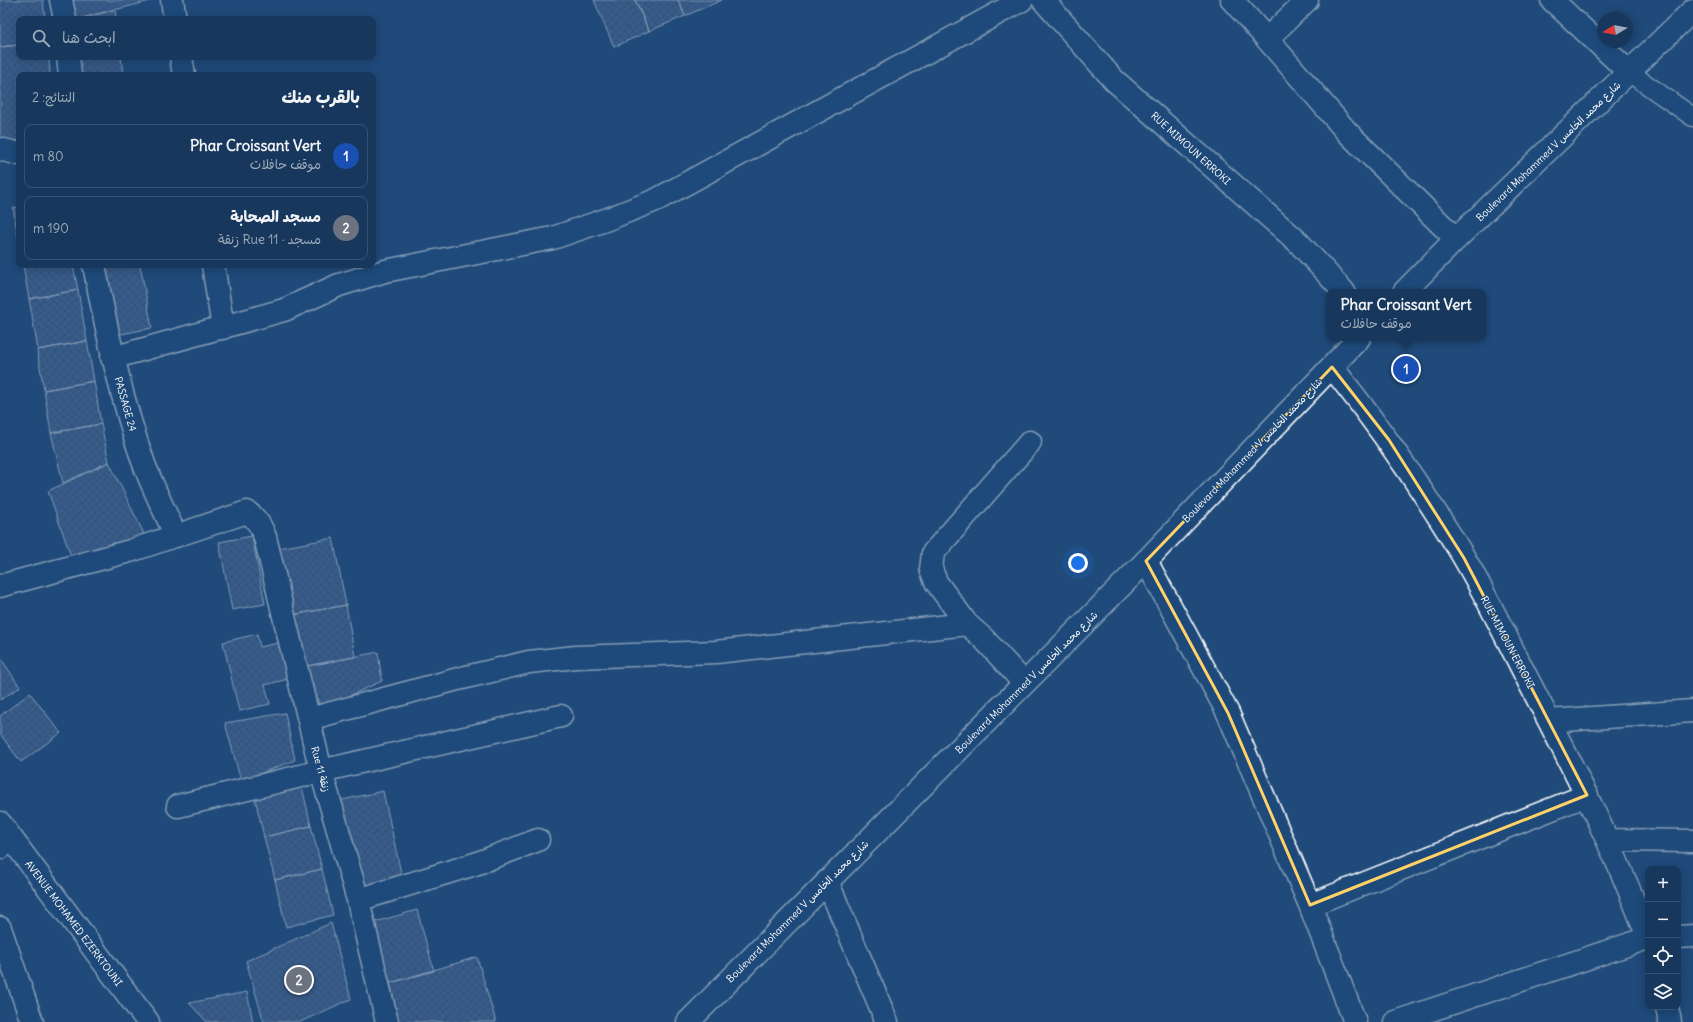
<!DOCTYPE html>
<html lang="ar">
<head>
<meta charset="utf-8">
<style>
  body { margin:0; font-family:Delius,"Playpen Sans Arabic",sans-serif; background:#244365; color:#f1f3f6; direction:rtl }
  .controls { position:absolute; right:12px; bottom:12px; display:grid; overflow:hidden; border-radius:8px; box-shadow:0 2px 10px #0003 }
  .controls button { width:36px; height:36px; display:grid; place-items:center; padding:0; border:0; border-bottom:1px solid #365272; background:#17385c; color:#f1f3f6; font:20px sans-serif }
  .compass { position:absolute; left:1597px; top:12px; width:36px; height:36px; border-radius:50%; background:#17385c; box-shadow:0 2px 10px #0003; rotate:260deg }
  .you { position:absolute; left:1078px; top:563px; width:14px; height:14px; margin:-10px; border:3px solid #fff; border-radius:50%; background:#1a73e8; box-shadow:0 0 0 6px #1a73e833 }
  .badge { display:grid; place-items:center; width:26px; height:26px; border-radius:50%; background:#ffd166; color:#fff; font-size:13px; font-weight:700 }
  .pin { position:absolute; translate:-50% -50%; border:2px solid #fff; box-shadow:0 1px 4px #0006 }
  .popup { position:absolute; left:1326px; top:289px; width:160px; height:52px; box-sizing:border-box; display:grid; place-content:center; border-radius:8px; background:#17385c; filter:drop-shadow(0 1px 3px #0005); font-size:13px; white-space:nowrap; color:#9eacbb }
  .popup b { font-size:15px; color:#f1f3f6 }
  .popup::after { content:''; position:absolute; left:50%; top:100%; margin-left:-8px; border:8px solid transparent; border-top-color:#17385c }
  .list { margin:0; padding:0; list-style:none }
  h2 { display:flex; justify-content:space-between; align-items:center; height:52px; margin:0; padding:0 16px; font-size:17px }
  h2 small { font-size:13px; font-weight:400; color:#9eacbb }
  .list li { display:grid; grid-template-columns:26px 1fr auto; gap:12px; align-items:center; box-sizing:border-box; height:64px; margin:0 8px 8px; padding:0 8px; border:1px solid #365272; border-radius:8px }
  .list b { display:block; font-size:15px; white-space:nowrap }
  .list p { margin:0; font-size:13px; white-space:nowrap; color:#9eacbb }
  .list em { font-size:13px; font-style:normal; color:#9eacbb }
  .icon { flex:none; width:22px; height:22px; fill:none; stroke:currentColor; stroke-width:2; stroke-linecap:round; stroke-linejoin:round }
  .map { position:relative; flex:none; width:1693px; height:1022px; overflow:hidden; direction:ltr }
  .search { position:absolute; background:#17385c; box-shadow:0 2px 10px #0003; left:16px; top:16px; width:360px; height:44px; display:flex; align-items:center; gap:10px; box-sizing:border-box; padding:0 14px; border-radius:8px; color:#9eacbb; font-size:15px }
  .panel { position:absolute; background:#17385c; box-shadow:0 2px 10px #0003; left:16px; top:72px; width:360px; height:196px; border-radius:8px; direction:rtl }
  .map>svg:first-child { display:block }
  .building { fill:url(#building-cross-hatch); stroke:#fff }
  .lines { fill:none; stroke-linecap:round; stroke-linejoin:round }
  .service-casing { stroke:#fff; stroke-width:21 }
  .minor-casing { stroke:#fff; stroke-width:25 }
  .tertiary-casing { stroke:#fff; stroke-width:25 }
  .secondary-casing { stroke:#fff; stroke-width:25 }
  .service { stroke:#1f4a7a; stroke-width:18 }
  .minor { stroke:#1f4a7a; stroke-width:22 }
  .tertiary { stroke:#1f4a7a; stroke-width:22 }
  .secondary { stroke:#1f4a7a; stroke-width:22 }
  .marked { fill:none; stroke:#ffd166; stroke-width:3; stroke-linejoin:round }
  .labels { text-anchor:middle; stroke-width:3; stroke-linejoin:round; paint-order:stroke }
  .street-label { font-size:10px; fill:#fff; stroke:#1f4a7a }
</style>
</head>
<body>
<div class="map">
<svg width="1693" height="1022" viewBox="0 0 1693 1022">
  <defs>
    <pattern id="building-cross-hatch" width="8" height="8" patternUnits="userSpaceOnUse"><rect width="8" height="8" fill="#5470a0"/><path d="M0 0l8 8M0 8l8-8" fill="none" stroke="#4f5a6e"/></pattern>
  </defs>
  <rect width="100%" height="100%" fill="#1f4a7a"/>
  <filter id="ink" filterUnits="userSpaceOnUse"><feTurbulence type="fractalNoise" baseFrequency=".025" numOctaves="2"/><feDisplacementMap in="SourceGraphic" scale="8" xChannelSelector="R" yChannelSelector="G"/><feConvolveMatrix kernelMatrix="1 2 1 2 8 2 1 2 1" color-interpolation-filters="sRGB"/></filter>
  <g filter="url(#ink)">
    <!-- building -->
    <path class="building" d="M 0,0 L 43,0 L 45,19 L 19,19 L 19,45 L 0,47 Z
      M 70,0 L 154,0 L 79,19 L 73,19 Z
      M 594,0 L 635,0 L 649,31 L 614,47 Z
      M 635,0 L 678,0 L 685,16 L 649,31 Z
      M 678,0 L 722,0 L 685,16 Z
      M 115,9 L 116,19 L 79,19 Z
      M 19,45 L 19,57 L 49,57 L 50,75 L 19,75 L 19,141 L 0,139 L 0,47 Z
      M 76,57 L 121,57 L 123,75 L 77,75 Z
      M 19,207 L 19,243 L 13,208 Z
      M 23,265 L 73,265 L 78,290 L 29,299 Z
      M 103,265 L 140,265 L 152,328 L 116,335 Z
      M 78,290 L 87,341 L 38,350 L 29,299 Z
      M 87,341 L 94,381 L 44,390 L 37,350 Z
      M 94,381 L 101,424 L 51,433 L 44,390 Z
      M 101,424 L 109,462 L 63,483 L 51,433 Z
      M 109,462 L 146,538 L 72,559 L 48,491 Z
      M 252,536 L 265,604 L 232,610 L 219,542 Z
      M 333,538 L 346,605 L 287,616 L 274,549 Z
      M 346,605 L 355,657 L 302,667 L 292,615 Z
      M 257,634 L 260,647 L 278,643 L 288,679 L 265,685 L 270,704 L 239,711 L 223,642 Z
      M 378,652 L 382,681 L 320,709 L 314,685 L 305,687 L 302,667 Z
      M 0,657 L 20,687 L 0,700 Z
      M 30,693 L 61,733 L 21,762 L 0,734 L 0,716 Z
      M 285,713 L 295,760 L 241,781 L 225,723 Z
      M 300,778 L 311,826 L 264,837 L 253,790 Z
      M 383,791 L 403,882 L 358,892 L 338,801 Z
      M 311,826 L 322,869 L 275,880 L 264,837 Z
      M 322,869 L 333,915 L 286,927 L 275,880 Z
      M 417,910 L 434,971 L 390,983 L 372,923 Z
      M 331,923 L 351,999 L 300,1022 L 264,1022 L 246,961 Z
      M 477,957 L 496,1022 L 399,1022 L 390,983 Z
      M 247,992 L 253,1022 L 207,1022 L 189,1003 Z"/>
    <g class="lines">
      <defs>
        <path id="service" d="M 1630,73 L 1693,117"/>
        <path id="minor" d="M 61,0 L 65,19
          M 172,0 L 175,19
          M 1043,0 L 1114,80 L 1298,242 L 1344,292
          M 1232,0 L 1267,39 L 1307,0
          M 1552,0 L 1630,73
          M 1267,39 L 1347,132 L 1456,239
          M 68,57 L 70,75
          M 181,57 L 184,75
          M 0,149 L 19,154
          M 94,265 C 107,332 121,399 144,464 C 153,488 165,512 176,536
          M 213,265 L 223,328
          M 112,358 L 284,310 L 339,285 L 385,271 L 553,238 L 608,219 L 656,200 L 1022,0
          M 1332,367 C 1380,427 1423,490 1463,556 C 1487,597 1508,641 1530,684 C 1573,767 1615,850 1648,937
          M 1146,561 L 1228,713 L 1310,905 L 1355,1022
          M 0,586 L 130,551 L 247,512 C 257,519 261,526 265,537 L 321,771 L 358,900 L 387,1022
          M 967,624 L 936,582 L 931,569 L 933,553 L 1030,442
          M 309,719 L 458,679 L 529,662 L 576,657 L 716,652 L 967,624 L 984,639 L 1024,683
          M 1549,721 L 1693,711
          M 178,806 L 321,771 L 561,716
          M 1608,840 L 1693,841
          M 0,848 L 12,839
          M 827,881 L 887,1022
          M 358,900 L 475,864 L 538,840
          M 1310,905 L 1587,795
          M 0,928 L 32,1022
          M 1678,937 L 1693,936
          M 1667,1007 L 1670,1022
          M 1395,1022 L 1648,938"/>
        <path id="tertiary" d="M 0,823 L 148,1022"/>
        <path id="secondary" d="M 1404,292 L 1456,239 L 1693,10
          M 688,1022 L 1146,561 L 1359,338"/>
      </defs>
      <!-- service casing -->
      <use href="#service" class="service-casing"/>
      <!-- minor casing -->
      <use href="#minor" class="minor-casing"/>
      <!-- tertiary casing -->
      <use href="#tertiary" class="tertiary-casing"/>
      <!-- secondary casing -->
      <use href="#secondary" class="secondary-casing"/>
      <!-- service -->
      <use href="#service" class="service"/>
      <!-- minor -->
      <use href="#minor" class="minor"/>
      <!-- tertiary -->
      <use href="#tertiary" class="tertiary"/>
      <!-- secondary -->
      <use href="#secondary" class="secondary"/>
    </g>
  </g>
  <!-- marked area -->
  <path d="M0 0H1693V1022H0ZM 1332,367 L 1389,440 L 1464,558 L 1587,795 L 1310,905 L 1228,713 L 1146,561 Z" fill="#1f4a7a" fill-opacity=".55" fill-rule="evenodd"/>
  <path class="marked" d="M 1332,367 L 1389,440 L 1464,558 L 1587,795 L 1310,905 L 1228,713 L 1146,561 Z"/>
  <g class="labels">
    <!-- street labels -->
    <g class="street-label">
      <text transform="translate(1191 148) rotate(42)" y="4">RUE MIMOUN ERROKI</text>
      <text transform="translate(1548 151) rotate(-44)" y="4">Boulevard Mohammed V شارع محمد الخامس</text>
      <text transform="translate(126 404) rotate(74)" y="4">PASSAGE 24</text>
      <text transform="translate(1252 450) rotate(-46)" y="4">Boulevard Mohammed V شارع محمد الخامس</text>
      <text transform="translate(1508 642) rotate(62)" y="4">RUE MIMOUN ERROKI</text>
      <text transform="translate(1026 682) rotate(-45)" y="4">Boulevard Mohammed V شارع محمد الخامس</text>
      <text transform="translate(321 769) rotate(75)" y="4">Rue 11 زنقة</text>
      <text transform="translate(797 911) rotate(-45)" y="4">Boulevard Mohammed V شارع محمد الخامس</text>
      <text transform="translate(74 923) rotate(53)" y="4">AVENUE MOHAMED EZERKTOUNI</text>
    </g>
  </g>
</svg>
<div class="controls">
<button>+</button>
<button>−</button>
<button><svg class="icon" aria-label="locate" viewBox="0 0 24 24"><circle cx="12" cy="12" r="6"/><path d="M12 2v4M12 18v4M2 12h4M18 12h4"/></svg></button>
<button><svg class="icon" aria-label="layers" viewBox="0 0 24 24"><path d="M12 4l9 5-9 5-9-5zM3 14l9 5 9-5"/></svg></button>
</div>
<svg class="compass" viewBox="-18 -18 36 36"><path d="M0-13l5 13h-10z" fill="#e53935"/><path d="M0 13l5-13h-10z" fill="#9eacbb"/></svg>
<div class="you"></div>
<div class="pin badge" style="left:1406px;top:369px;background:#1a4fb4">1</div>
<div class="popup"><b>Phar Croissant Vert</b>موقف حافلات</div>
<div class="pin badge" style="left:299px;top:980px;background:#6b7280">2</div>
<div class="search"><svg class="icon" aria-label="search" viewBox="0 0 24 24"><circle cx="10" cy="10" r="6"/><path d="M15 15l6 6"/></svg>ابحث هنا</div>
<section class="panel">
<h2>بالقرب منك<small>النتائج: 2</small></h2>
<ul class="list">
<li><span class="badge" style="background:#1a4fb4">1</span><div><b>Phar Croissant Vert</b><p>موقف حافلات</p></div><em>80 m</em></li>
<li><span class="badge" style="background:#6b7280">2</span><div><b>مسجد الصحابة</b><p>مسجد · Rue 11 زنقة</p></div><em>190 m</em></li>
</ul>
</section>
</div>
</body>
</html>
